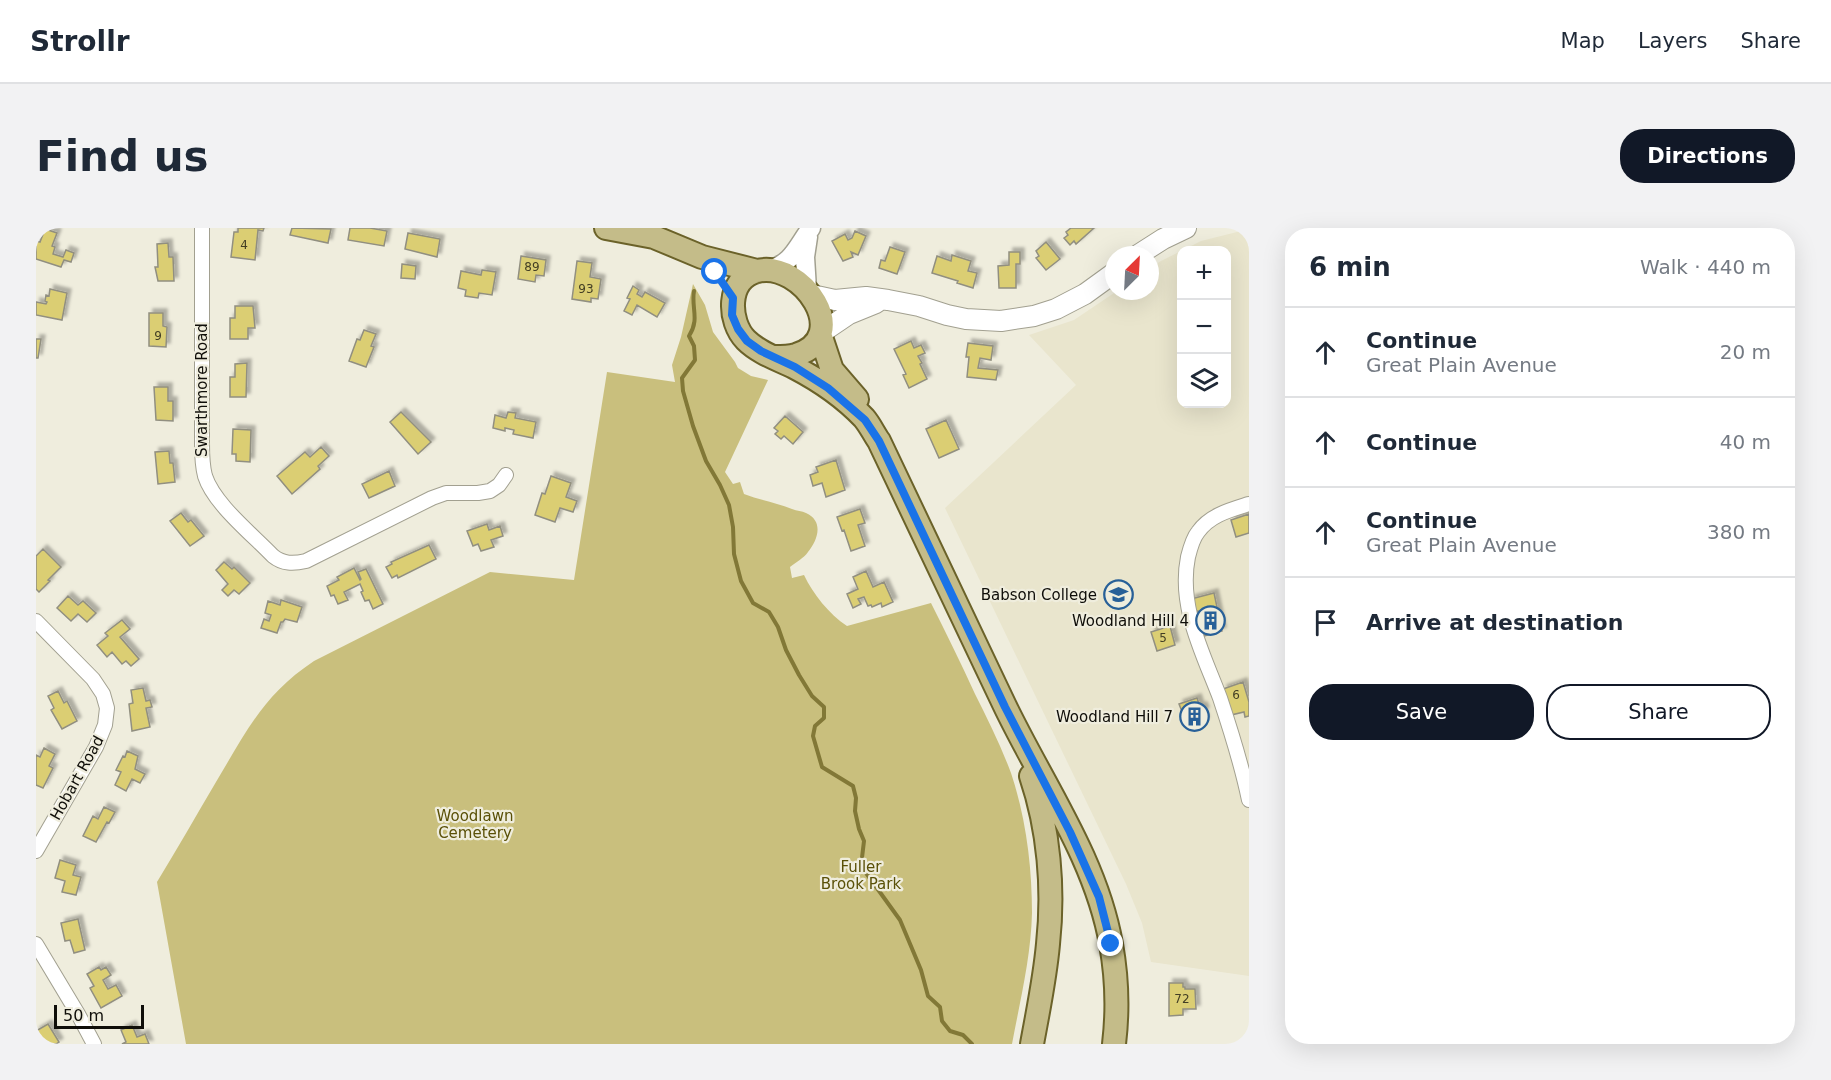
<!DOCTYPE html>
<html lang="en">
<head>
<meta charset="utf-8">
<style>
  body { margin:0; font-family:"DejaVu Sans",sans-serif; background:#f2f2f3; color:#1f2937 }
  .controls { position:absolute; right:18px; top:18px; display:grid; overflow:hidden; border-radius:12px; box-shadow:0 6px 24px #0002 }
  .controls button { width:54px; height:54px; display:grid; place-items:center; padding:0; border:0; border-bottom:2px solid #e0e1e3; background:#fff; color:#1f2937; font:30px sans-serif }
  .compass { position:absolute; left:1069px; top:18px; width:54px; height:54px; border-radius:50%; background:#fff; box-shadow:0 6px 24px #0002; rotate:24deg }
  .scale { position:absolute; left:18px; bottom:15px; width:90px; box-sizing:border-box; padding-left:6px; border:3px solid #0f0e09; border-top:0; font-size:16px; line-height:21px; white-space:nowrap; color:#0f0e09; -webkit-text-stroke:4px #efeddd; paint-order:stroke }
  .stop { position:absolute; width:18px; height:18px; margin:-14px; border:4px solid #1a73e8; border-radius:50%; background:#fff }
  .stop.end { background:#1a73e8; border-color:#fff; box-shadow:0 2px 6px #0008 }
  .list { margin:0; padding:0; list-style:none }
  h2 { display:flex; justify-content:space-between; align-items:center; height:78px; margin:0; padding:0 24px; font-size:26px }
  h2 small { font-size:20px; font-weight:400; color:#747a83 }
  .list li { display:grid; grid-template-columns:39px 1fr auto; gap:18px; align-items:center; box-sizing:border-box; height:90px; padding:0 24px; border-top:2px solid #e0e1e3 }
  .list b { display:block; font-size:22px; white-space:nowrap }
  .list p { margin:0; font-size:20px; white-space:nowrap; color:#747a83 }
  .list em { font-size:20px; font-style:normal; color:#747a83 }
  .actions { display:flex; gap:12px; padding:18px 24px }
  .actions a { flex:1; padding:14px 0; border:2px solid #111827; border-radius:24px; text-align:center; font-size:21px; color:#111827 }
  .actions .main { background:#111827; color:#fff }
  .icon { flex:none; width:33px; height:33px; fill:none; stroke:currentColor; stroke-width:2; stroke-linecap:round; stroke-linejoin:round }
  .map { position:relative; flex:none; width:1213px; height:816px; overflow:hidden; border-radius:24px }
  header { display:flex; align-items:center; gap:36px; box-sizing:border-box; height:84px; padding:0 30px; background:#fff; border-bottom:2px solid #e0e1e3 }
  header strong { font-size:28px }
  nav { display:flex; gap:33px; margin-inline-start:auto; font-size:21px }
  .intro { display:flex; align-items:center; justify-content:space-between; box-sizing:border-box; height:144px; padding:0 36px }
  h1 { margin:0; font-size:42px }
  .button { padding:15px 27px; border-radius:24px; background:#111827; color:#fff; font-size:21px; font-weight:700 }
  main { display:flex; gap:36px; padding:0 36px }
  aside { flex:1; background:#fff; border-radius:24px; box-shadow:0 6px 24px #0002 }
  .map>svg:first-child { display:block }
  .built { fill:#e9e5cd; fill-rule:evenodd }
  .green { fill:#c9bf7d }
  .lines { fill:none; stroke-linecap:round; stroke-linejoin:round }
  .stream { stroke:#827837; stroke-width:4 }
  .building { fill:#dbce73; stroke:#918f80; stroke-width:1.5; filter:url(#shadow) }
  .minor-casing { stroke:#a2a090; stroke-width:16 }
  .tertiary-casing { stroke:#a2a090; stroke-width:21 }
  .secondary-casing { stroke:#a2a090; stroke-width:22 }
  .primary-casing { stroke:#6b6229; stroke-width:26 }
  .minor { stroke:#fff; stroke-width:14 }
  .tertiary { stroke:#fff; stroke-width:18 }
  .secondary { stroke:#fff; stroke-width:20 }
  .primary { stroke:#c4bc89; stroke-width:22 }
  .route { stroke:#1a73e8; stroke-width:8 }
  .labels { text-anchor:middle; stroke-width:4.5; stroke-linejoin:round; paint-order:stroke }
  .number-label { font-size:12px; fill:#423e24 }
  .street-label { font-size:15px; fill:#0f0e09; stroke:#efeddd }
  .poi-label { font-size:15px; fill:#0f0e09; stroke:#efeddd; text-anchor:end }
  .park-label { font-size:15px; fill:#5a5007; stroke:#efeddd }
</style>
</head>
<body>
<header>
<strong>Strollr</strong>
<nav><a>Map</a><a>Layers</a><a>Share</a></nav>
</header>
<div class="intro"><h1>Find us</h1><a class="button">Directions</a></div>
<main>
<div class="map">
<svg width="1213" height="816" viewBox="0 0 1213 816">
  <defs>
    <filter id="shadow"><feDropShadow dx="4" dy="-4" stdDeviation="1.5" flood-color="#0004"/></filter>
  </defs>
  <rect width="100%" height="100%" fill="#efeddd"/>
  <!-- built -->
  <path class="built" d="M 1213,1 L 1213,748 L 1115,734 L 1106,695 L 1090,656 L 909,280 L 1040,157 L 993,107 L 1038,92 L 1081,63 L 1114,63 L 1114,40 L 1125,33 L 1165,13 ZM 1146,22 L 1190,22 L 1190,176 L 1146,176 Z"/>
  <!-- green -->
  <path class="green" d="M 657,56 L 669,77 L 677,104 L 699,134 L 702,140 L 715,148 L 732,152 L 689,244 L 697,256 L 704,254 L 708,266 C 724,272 740,275 756,281 C 761,283 766,283 770,285 C 788,293 782,312 772,324 C 768,330 760,334 754,339 L 756,350 L 768,347 C 777,366 793,386 811,398 L 895,375 C 910,405 925,435 939,466 C 952,492 965,518 975,545 C 990,590 996,638 996,685 C 995,729 984,773 976,816 L 150,816 L 121,654 C 141,621 160,588 180,554 C 210,504 227,467 278,433 L 454,344 L 538,352 L 571,144 L 639,154 L 636,137 L 645,109 Z"/>
  <g class="lines">
    <!-- stream -->
    <path class="stream" d="M 658,63 C 655,80 664,91 653,108 L 658,118 L 659,132 L 646,150 L 647,163 L 657,198 L 670,233 L 684,257 L 693,277 L 697,299 L 698,326 L 705,353 L 717,375 L 733,384 L 742,399 L 750,422 L 763,447 L 776,468 L 788,479 L 788,490 L 779,498 L 777,508 L 786,539 L 817,558 L 820,570 L 819,583 L 823,601 L 828,613 L 825,638 L 864,692 L 885,742 L 892,768 L 904,779 L 906,793 L 914,803 L 927,807 L 936,816"/>
  </g>
  <!-- building -->
  <path class="building" d="M 202,0 L 228,0 L 227,3 L 222,2 L 219,32 L 195,29 L 198,4 L 202,4 Z
    M 256,0 L 295,1 L 292,15 L 254,7 Z
    M 314,0 L 334,0 L 351,3 L 348,18 L 312,12 Z
    M 1035,0 L 1058,0 L 1040,16 L 1038,13 L 1034,17 L 1028,10 L 1032,7 L 1030,4 Z
    M 9,1 L 21,5 L 16,18 L 19,19 L 17,26 L 27,29 L 30,22 L 38,25 L 35,34 L 28,32 L 25,39 L 0,31 L 0,13 L 4,14 Z
    M 819,3 L 830,8 L 822,27 L 815,24 L 817,29 L 807,33 L 796,13 L 809,6 L 812,12 L 816,10 Z
    M 372,5 L 404,11 L 401,29 L 369,21 Z
    M 1010,14 L 1024,31 L 1010,42 L 1000,30 L 1003,28 L 1000,23 Z
    M 132,15 L 133,29 L 137,29 L 138,53 L 122,53 L 119,39 L 122,39 L 121,16 Z
    M 854,19 L 869,24 L 861,46 L 843,40 L 845,32 L 849,33 Z
    M 973,24 L 984,24 L 984,36 L 980,36 L 980,60 L 963,60 L 962,38 L 973,37 Z
    M 916,27 L 935,33 L 932,43 L 941,45 L 937,60 L 921,55 L 922,53 L 896,45 L 901,28 L 915,33 Z
    M 485,28 L 510,32 L 508,48 L 500,47 L 499,54 L 482,51 Z
    M 541,33 L 556,35 L 554,49 L 565,51 L 562,71 L 555,70 L 555,74 L 536,71 Z
    M 366,36 L 380,38 L 379,51 L 365,50 Z
    M 446,42 L 460,44 L 456,67 L 443,65 L 442,70 L 429,68 L 430,62 L 422,60 L 425,43 L 445,47 Z
    M 597,58 L 603,62 L 601,66 L 606,69 L 609,64 L 629,75 L 621,89 L 601,77 L 596,87 L 588,83 L 594,71 L 591,70 Z
    M 14,61 L 31,65 L 26,92 L 0,87 L 0,74 L 10,76 L 11,74 L 9,73 L 10,67 L 13,68 Z
    M 199,78 L 217,78 L 219,100 L 212,100 L 212,111 L 194,111 L 194,90 L 199,90 Z
    M 113,85 L 127,85 L 127,98 L 131,99 L 130,119 L 113,118 Z
    M 328,102 L 340,106 L 335,118 L 338,119 L 330,139 L 313,133 L 321,111 L 324,112 Z
    M 0,111 L 5,111 L 2,130 L 0,130 Z
    M 875,113 L 878,120 L 885,117 L 889,125 L 882,128 L 886,135 L 884,136 L 891,151 L 873,160 L 867,147 L 870,146 L 858,121 Z
    M 932,115 L 957,118 L 955,132 L 944,130 L 942,140 L 962,142 L 960,152 L 931,149 L 933,129 L 930,129 Z
    M 211,135 L 210,169 L 194,169 L 194,149 L 199,149 L 199,136 Z
    M 118,159 L 132,159 L 132,173 L 137,173 L 137,193 L 120,192 Z
    M 365,184 L 395,214 L 382,226 L 354,194 Z
    M 472,184 L 480,185 L 479,190 L 500,194 L 497,210 L 477,206 L 478,202 L 469,200 L 469,203 L 457,200 L 459,187 L 470,190 Z
    M 749,188 L 767,204 L 757,216 L 748,208 L 745,211 L 739,206 L 742,203 L 738,200 Z
    M 910,192 L 923,221 L 903,230 L 890,201 Z
    M 197,201 L 215,202 L 214,234 L 200,233 L 200,226 L 196,226 Z
    M 285,219 L 293,228 L 282,238 L 284,241 L 256,266 L 241,248 L 269,224 L 274,229 Z
    M 133,223 L 134,235 L 137,235 L 139,254 L 122,256 L 119,224 Z
    M 800,232 L 809,262 L 790,269 L 786,255 L 777,258 L 774,247 L 782,244 L 780,239 Z
    M 353,243 L 359,258 L 333,270 L 326,256 Z
    M 515,248 L 535,255 L 530,269 L 541,273 L 537,284 L 524,280 L 519,294 L 499,287 L 506,265 L 509,266 Z
    M 824,281 L 829,295 L 822,297 L 829,318 L 815,323 L 808,302 L 806,303 L 801,289 Z
    M 145,285 L 152,294 L 155,292 L 168,308 L 154,318 L 134,293 Z
    M 1213,286 L 1213,305 L 1200,309 L 1195,292 Z
    M 451,296 L 453,302 L 464,298 L 467,308 L 455,312 L 458,319 L 445,323 L 442,316 L 437,318 L 431,303 Z
    M 393,317 L 400,331 L 362,350 L 361,347 L 356,350 L 350,339 L 356,336 L 355,334 Z
    M 7,321 L 25,339 L 12,352 L 14,353 L 3,364 L 0,361 L 0,328 Z
    M 188,334 L 196,341 L 198,339 L 214,355 L 203,366 L 198,362 L 192,368 L 186,362 L 192,356 L 180,342 Z
    M 318,340 L 324,352 L 325,351 L 322,344 L 330,341 L 347,376 L 337,381 L 333,372 L 329,373 L 325,364 L 327,363 L 324,356 L 308,364 L 312,372 L 302,376 L 298,367 L 295,368 L 291,358 L 303,352 L 301,349 Z
    M 830,343 L 837,359 L 848,354 L 857,374 L 846,379 L 845,375 L 836,379 L 835,377 L 832,378 L 828,369 L 822,371 L 825,376 L 817,380 L 811,366 L 822,361 L 817,349 Z
    M 1178,365 L 1186,403 L 1168,408 L 1162,383 L 1158,384 L 1155,371 Z
    M 32,368 L 42,377 L 47,373 L 60,385 L 51,394 L 42,386 L 35,393 L 21,380 Z
    M 245,372 L 266,379 L 261,394 L 249,391 L 247,394 L 245,394 L 241,405 L 225,400 L 228,391 L 233,393 L 235,387 L 229,385 L 232,373 L 244,377 Z
    M 86,392 L 94,401 L 84,409 L 103,431 L 95,438 L 90,433 L 86,436 L 76,424 L 71,429 L 61,417 L 72,408 L 69,405 Z
    M 1134,398 L 1139,417 L 1121,423 L 1115,404 Z
    M 1207,454 L 1213,474 L 1213,488 L 1209,489 L 1208,484 L 1195,487 L 1187,461 Z
    M 107,460 L 110,473 L 114,472 L 116,479 L 110,480 L 114,499 L 96,503 L 93,476 L 97,475 L 95,462 Z
    M 22,463 L 28,475 L 31,473 L 41,493 L 26,501 L 15,482 L 18,480 L 12,468 Z
    M 1161,470 L 1164,479 L 1167,478 L 1169,483 L 1166,484 L 1169,493 L 1152,499 L 1143,476 Z
    M 8,520 L 19,526 L 13,538 L 17,540 L 7,560 L 0,557 L 0,527 L 4,529 Z
    M 91,523 L 102,528 L 99,541 L 109,546 L 104,555 L 96,551 L 90,563 L 79,557 L 85,544 L 80,542 L 87,528 L 89,529 Z
    M 68,579 L 79,584 L 73,595 L 71,594 L 60,614 L 47,608 L 57,588 L 62,591 Z
    M 24,632 L 40,637 L 37,647 L 45,649 L 40,667 L 26,664 L 29,653 L 19,650 Z
    M 42,691 L 49,722 L 38,725 L 34,712 L 29,713 L 25,695 Z
    M 63,739 L 65,742 L 70,739 L 75,747 L 67,752 L 72,761 L 80,757 L 86,768 L 65,780 L 54,760 L 58,758 L 51,746 Z
    M 1133,755 L 1147,755 L 1147,759 L 1149,759 L 1149,761 L 1159,761 L 1160,781 L 1147,781 L 1147,787 L 1133,788 Z
    M 12,796 L 23,814 L 20,816 L 5,816 L 0,808 L 0,803 Z
    M 96,797 L 101,809 L 109,806 L 113,816 L 86,816 L 90,814 L 85,802 Z"/>
  <g class="lines">
    <defs>
      <path id="minor" d="M 166,0 L 166,215 C 166,226 166,237 169,248 C 178,276 216,306 237,328 C 247,336 257,336 270,333 L 396,270 L 410,265 L 442,265 L 454,263 L 463,257 L 470,247
        M 1213,276 C 1194,282 1174,287 1162,304 C 1157,310 1154,321 1152,329 C 1142,379 1167,425 1184,470 C 1195,503 1206,538 1213,572
        M 0,393 L 57,451 L 67,466 L 71,480 L 69,497 L 60,519 L 0,623
        M 0,716 L 42,786 L 58,816"/>
      <path id="tertiary" d="M 731,43 C 757,35 760,20 775,0
        M 771,61 L 769,29 L 772,9"/>
      <path id="secondary" d="M 1102,27 L 1127,11 L 1150,0
        M 776,67 L 799,72 L 830,69 L 852,72 L 883,78 L 911,87 L 930,91 L 965,93 L 998,88 L 1020,81 L 1049,66 L 1078,45
        M 785,105 L 813,86 L 840,75"/>
      <path id="primary" d="M 570,0 L 618,9 L 666,29 L 721,43
        M 785,109 L 796,142 L 821,171
        M 738,129 C 745,129 753,129 760,127 C 818,109 766,32 721,43 C 690,51 692,94 710,112 C 723,125 742,131 758,139 C 783,152 809,170 828,190 C 834,197 838,206 843,213 C 885,301 926,389 968,476 C 1005,554 1060,630 1075,716 C 1081,749 1082,783 1078,816
        M 995,548 C 1013,601 1018,661 1012,716 C 1009,750 1002,783 996,816"/>
    </defs>
    <!-- minor casing -->
    <use href="#minor" class="minor-casing"/>
    <!-- tertiary casing -->
    <use href="#tertiary" class="tertiary-casing"/>
    <!-- secondary casing -->
    <use href="#secondary" class="secondary-casing"/>
    <!-- primary casing -->
    <use href="#primary" class="primary-casing"/>
    <!-- minor -->
    <use href="#minor" class="minor"/>
    <!-- tertiary -->
    <use href="#tertiary" class="tertiary"/>
    <!-- secondary -->
    <use href="#secondary" class="secondary"/>
    <!-- primary -->
    <use href="#primary" class="primary"/>
  </g>
  <g class="lines">
    <!-- route -->
    <path class="route" d="M 679,44 L 697,70 L 696,87 L 702,101 L 711,113 L 725,123 L 759,139 L 792,160 L 829,192 L 843,213 L 969,479 L 1034,604 L 1063,669 L 1075,716"/>
  </g>
  <!-- icons -->
  <defs>
    <symbol id="university-ring" viewBox="-11 -11 22 22"><circle r="9.5" fill="#efeddd" stroke="#286098" stroke-width="1.5"/><path d="M0-5L7-2L0 1L-7-2ZM-4 1L0 2.5L4 1V4Q0 6-4 4Z" fill="#286098"/></symbol>
    <symbol id="building-ring" viewBox="-11 -11 22 22"><circle r="9.5" fill="#efeddd" stroke="#286098" stroke-width="1.5"/><path d="M-4-6H4V6H1V3H-1V6H-4ZM-2.5-4.3h1.7v1.8h-1.7ZM.8-4.3h1.7v1.8H.8ZM-2.5-1h1.7V.8h-1.7ZM.8-1h1.7V.8H.8Z" fill="#286098"/></symbol>
  </defs>
  <g fill-rule="evenodd">
    <use href="#university-ring" x="1066" y="350" width="33" height="33"/>
    <use href="#building-ring" x="1158" y="376" width="33" height="33"/>
    <use href="#building-ring" x="1142" y="472" width="33" height="33"/>
  </g>
  <g class="labels">
    <!-- number labels -->
    <g class="number-label">
      <text x="208" y="21">4</text>
      <text x="496" y="43">89</text>
      <text x="550" y="65">93</text>
      <text x="122" y="112">9</text>
      <text x="1127" y="414">5</text>
      <text x="1200" y="471">6</text>
      <text x="1146" y="775">72</text>
    </g>
    <!-- street labels -->
    <g class="street-label">
      <text transform="translate(166 162) rotate(-90)" y="5">Swarthmore Road</text>
      <text transform="translate(41 550) rotate(-61)" y="5">Hobart Road</text>
    </g>
    <!-- poi labels -->
    <g class="poi-label">
      <text x="1061" y="372">Babson College</text>
      <text x="1153" y="398">Woodland Hill 4</text>
      <text x="1137" y="494">Woodland Hill 7</text>
    </g>
    <!-- park labels -->
    <g class="park-label">
      <text x="439" y="593">Woodlawn<tspan x="439" dy="17">Cemetery</tspan></text>
      <text x="825" y="644">Fuller<tspan x="825" dy="17">Brook Park</tspan></text>
    </g>
  </g>
</svg>
<div class="controls">
<button>+</button>
<button>−</button>
<button><svg class="icon" aria-label="layers" viewBox="0 0 24 24"><path d="M12 4l9 5-9 5-9-5zM3 14l9 5 9-5"/></svg></button>
</div>
<svg class="compass" viewBox="-18 -18 36 36"><path d="M0-13l5 13h-10z" fill="#e53935"/><path d="M0 13l5-13h-10z" fill="#747a83"/></svg>
<div class="scale">50 m</div>
<div class="stop" style="left:679px;top:44px"></div>
<div class="stop end" style="left:1075px;top:716px"></div>
</div>
<aside>
<h2>6 min<small>Walk · 440 m</small></h2>
<ul class="list">
<li><svg class="icon" aria-label="ahead" viewBox="0 0 24 24"><path d="M12 20V5M6 11l6-6 6 6"/></svg><div><b>Continue</b><p>Great Plain Avenue</p></div><em>20 m</em></li>
<li><svg class="icon" aria-label="ahead" viewBox="0 0 24 24"><path d="M12 20V5M6 11l6-6 6 6"/></svg><div><b>Continue</b></div><em>40 m</em></li>
<li><svg class="icon" aria-label="ahead" viewBox="0 0 24 24"><path d="M12 20V5M6 11l6-6 6 6"/></svg><div><b>Continue</b><p>Great Plain Avenue</p></div><em>380 m</em></li>
<li><svg class="icon" aria-label="arrive" viewBox="0 0 24 24"><path d="M6 21V4h12l-3 4 3 4H6"/></svg><div><b>Arrive at destination</b></div></li>
</ul>
<div class="actions"><a class="main">Save</a><a>Share</a></div>
</aside>
</main>
</body>
</html>
